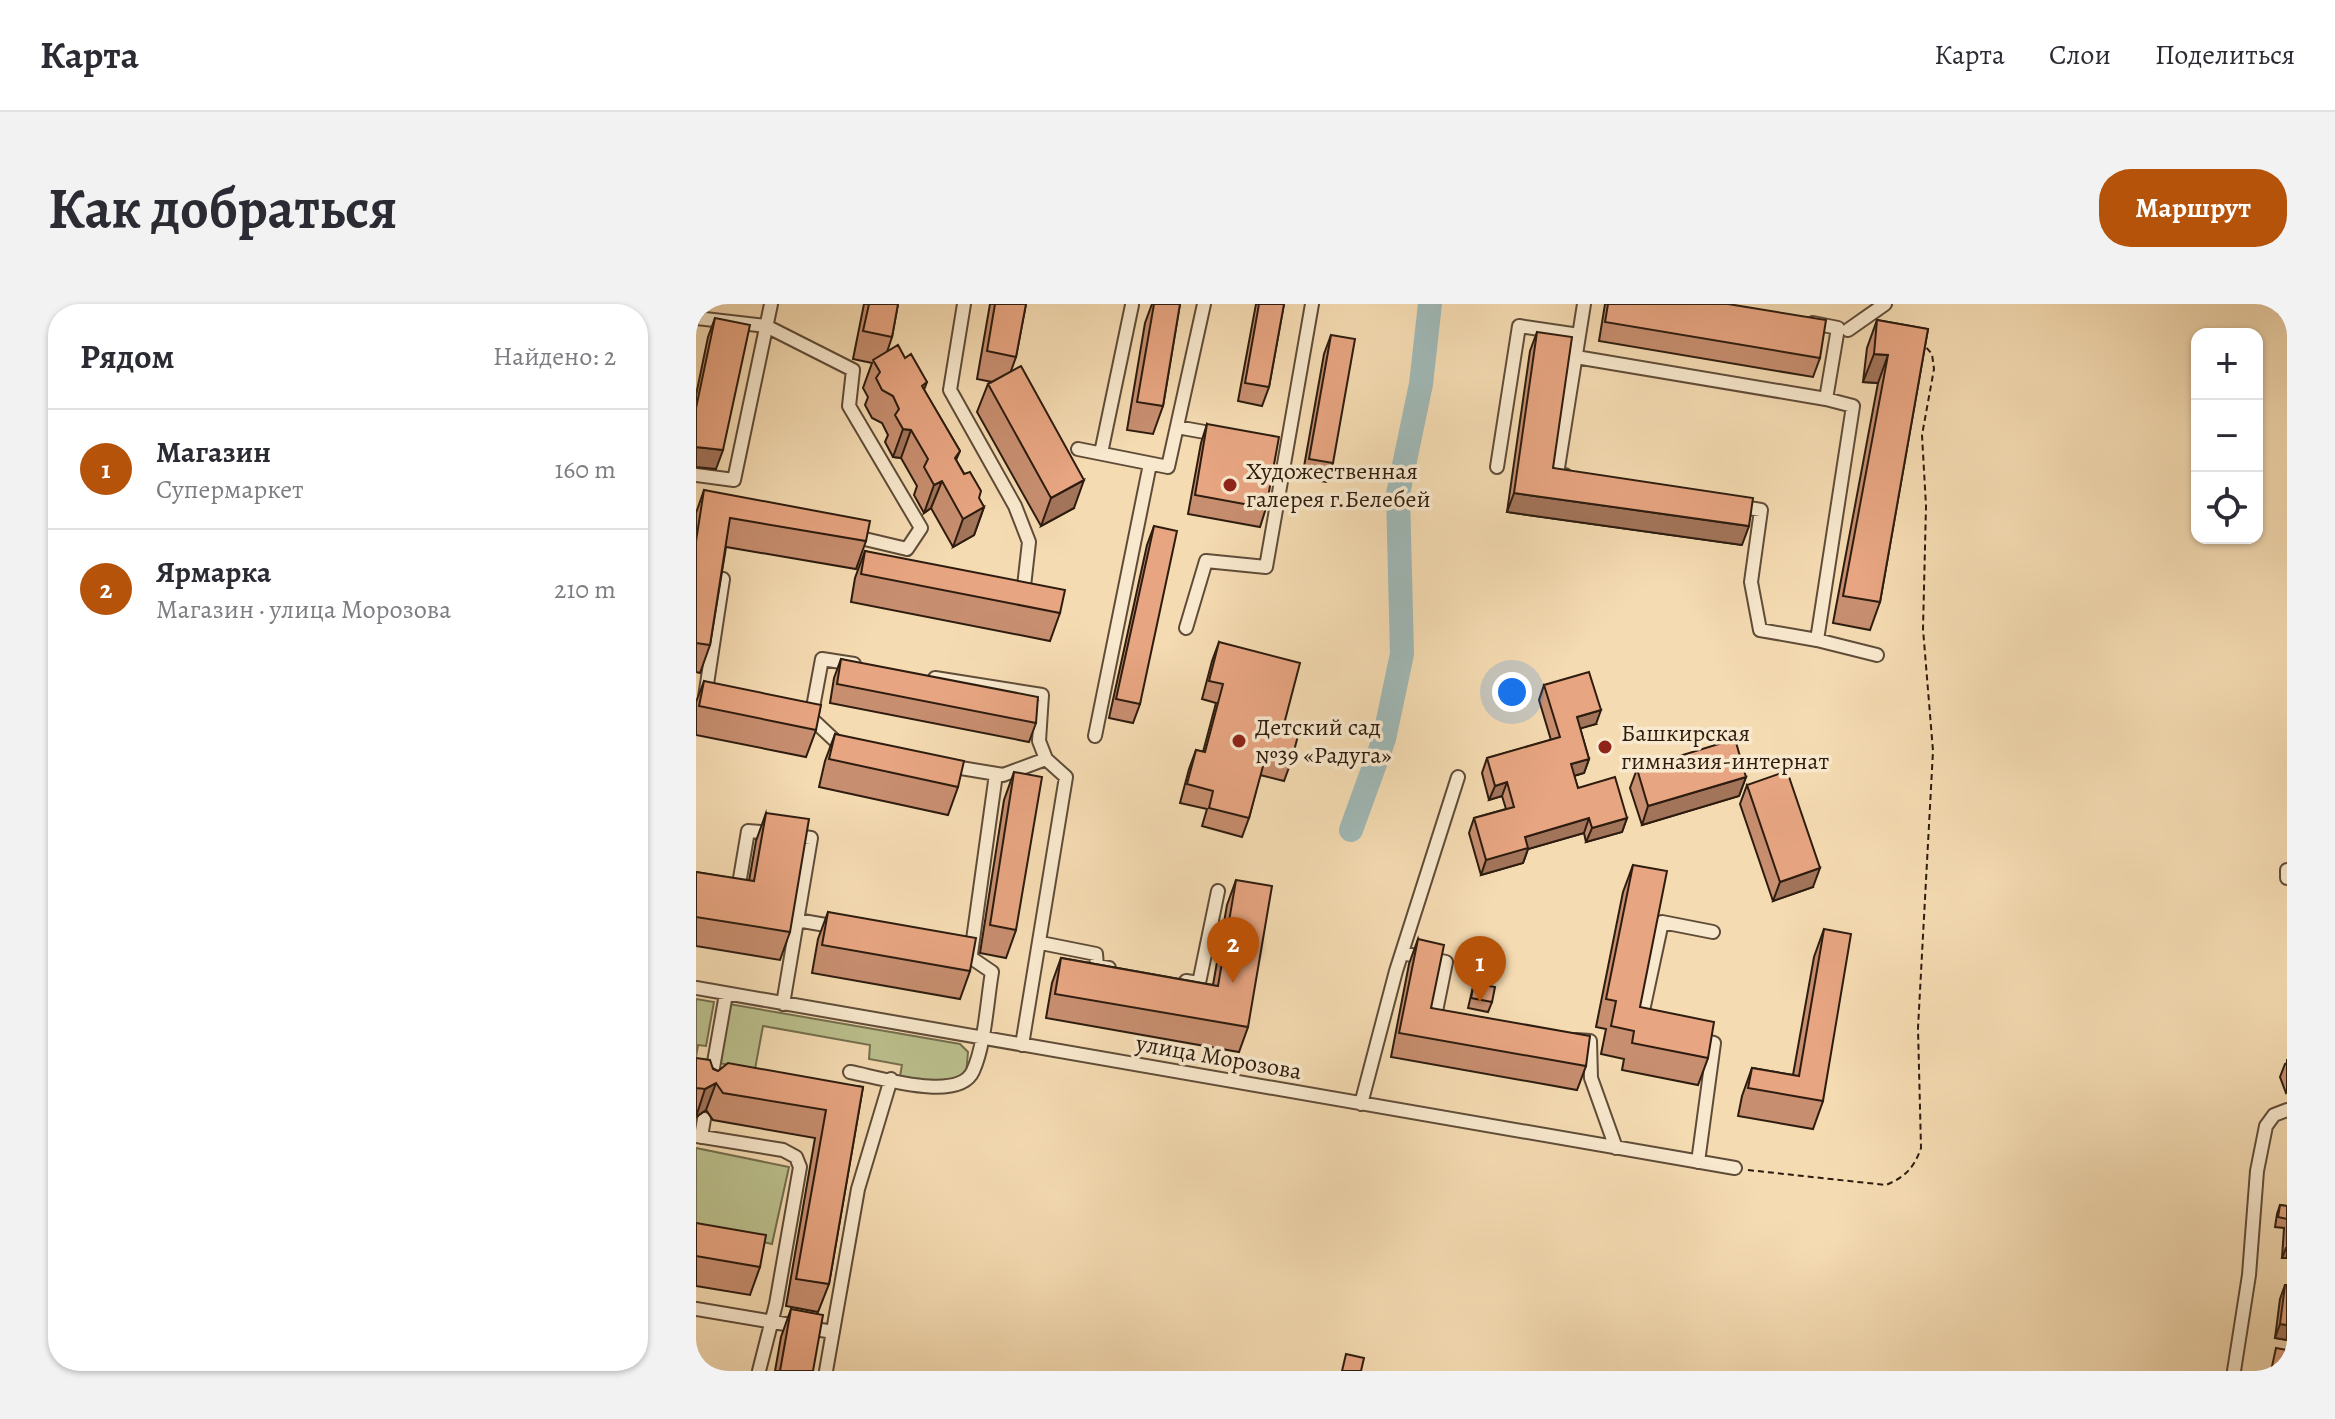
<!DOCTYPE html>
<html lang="ru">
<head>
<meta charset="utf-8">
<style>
  body { margin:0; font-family:Alegreya,serif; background:#f2f2f3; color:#2b2b33 }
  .controls { position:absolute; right:24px; top:24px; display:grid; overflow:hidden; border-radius:16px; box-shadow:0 2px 6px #0004 }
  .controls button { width:72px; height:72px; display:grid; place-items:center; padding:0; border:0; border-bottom:2px solid #e1e1e2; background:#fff; color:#2b2b33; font:40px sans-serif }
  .you { position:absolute; left:816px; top:388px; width:28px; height:28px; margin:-20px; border:6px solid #fff; border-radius:50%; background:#1a73e8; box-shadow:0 0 0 12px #1a73e833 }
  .badge { display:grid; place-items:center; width:52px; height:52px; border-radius:50%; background:#b45309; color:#fff; font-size:26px; font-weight:700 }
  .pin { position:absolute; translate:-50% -66px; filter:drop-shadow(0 2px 4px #0008) }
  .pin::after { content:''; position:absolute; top:42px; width:28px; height:24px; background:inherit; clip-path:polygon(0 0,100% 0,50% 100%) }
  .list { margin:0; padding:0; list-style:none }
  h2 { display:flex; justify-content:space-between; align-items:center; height:104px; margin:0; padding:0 32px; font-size:34px }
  h2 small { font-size:26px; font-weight:400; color:#7c7c81 }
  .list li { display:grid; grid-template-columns:52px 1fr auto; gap:24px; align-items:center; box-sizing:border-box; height:120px; padding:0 32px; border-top:2px solid #e1e1e2 }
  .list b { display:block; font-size:30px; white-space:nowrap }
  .list p { margin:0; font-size:26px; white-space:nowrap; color:#7c7c81 }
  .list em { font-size:26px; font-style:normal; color:#7c7c81 }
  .icon { flex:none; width:44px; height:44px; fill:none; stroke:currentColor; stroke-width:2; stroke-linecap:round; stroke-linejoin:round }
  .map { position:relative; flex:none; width:1591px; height:1067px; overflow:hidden; border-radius:32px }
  header { display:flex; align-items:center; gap:48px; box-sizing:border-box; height:112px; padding:0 40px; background:#fff; border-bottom:2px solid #e1e1e2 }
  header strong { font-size:38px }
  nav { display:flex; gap:44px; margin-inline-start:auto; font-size:28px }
  .intro { display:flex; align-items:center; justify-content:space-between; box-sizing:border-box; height:192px; padding:0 48px }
  h1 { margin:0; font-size:56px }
  .button { padding:20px 36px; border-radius:32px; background:#b45309; color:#fff; font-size:28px; font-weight:700 }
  main { display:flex; gap:48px; padding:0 48px }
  aside { flex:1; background:#fff; border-radius:32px; box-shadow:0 2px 6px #0004 }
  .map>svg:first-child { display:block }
  .green { fill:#bbc08d; stroke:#746e4e; stroke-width:2 }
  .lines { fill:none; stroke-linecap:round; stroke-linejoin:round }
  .river { stroke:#a0b9b7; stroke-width:24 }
  .minor-casing { stroke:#5f4c38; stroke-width:16 }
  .path { stroke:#2d1c0f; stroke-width:2; stroke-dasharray:6 4; stroke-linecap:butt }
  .minor { stroke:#f8e8cd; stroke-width:12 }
  .wall { fill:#c78e6f; stroke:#2d1c0f; stroke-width:2 }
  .shaded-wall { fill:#a2745a; stroke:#2d1c0f; stroke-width:2 }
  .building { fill:#e7a581; stroke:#2d1c0f; stroke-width:2 }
  .poi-dot { fill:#8f2418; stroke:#f8e8cd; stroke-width:3 }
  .labels { text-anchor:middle; stroke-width:7; stroke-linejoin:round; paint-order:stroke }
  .poi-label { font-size:24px; fill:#2d1c0f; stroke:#f8e8cd; text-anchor:start }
  .street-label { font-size:24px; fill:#2d1c0f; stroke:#f8e8cd }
</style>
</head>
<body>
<header>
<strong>Карта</strong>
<nav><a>Карта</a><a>Слои</a><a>Поделиться</a></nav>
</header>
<div class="intro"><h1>Как добраться</h1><a class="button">Маршрут</a></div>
<main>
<aside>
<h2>Рядом<small>Найдено: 2</small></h2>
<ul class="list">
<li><span class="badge">1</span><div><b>Магазин</b><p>Супермаркет</p></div><em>160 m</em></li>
<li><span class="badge">2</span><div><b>Ярмарка</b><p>Магазин · улица Морозова</p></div><em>210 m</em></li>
</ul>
</aside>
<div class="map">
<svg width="1591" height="1067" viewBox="0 0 1591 1067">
  <rect width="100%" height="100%" fill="#f5dbb2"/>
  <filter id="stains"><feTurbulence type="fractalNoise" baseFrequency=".0025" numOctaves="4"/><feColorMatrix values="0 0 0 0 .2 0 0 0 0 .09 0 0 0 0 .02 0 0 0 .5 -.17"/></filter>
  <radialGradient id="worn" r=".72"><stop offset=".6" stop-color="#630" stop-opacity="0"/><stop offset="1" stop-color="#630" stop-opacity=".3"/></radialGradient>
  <!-- green -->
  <path class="green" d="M 0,695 L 18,698 L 10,742 L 2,741 L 0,753 Z
    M 33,700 L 264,740 L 272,748 L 270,770 L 250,780 L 204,772 L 206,761 L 173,755 L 174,741 L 67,722 L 59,765 L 22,759 Z
    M 0,844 L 93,863 L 76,940 L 0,923 Z"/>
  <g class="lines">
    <!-- river -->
    <path class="river" d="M 655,526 L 688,435 L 706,350 L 702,190 L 725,80 L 734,0"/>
    <defs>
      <path id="minor" d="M 268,0 L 254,86 L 319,202 L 333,238 L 327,291
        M 0,14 L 70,22 L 157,66 L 153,102 L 225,224 L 211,245 L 156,232
        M 1117,19 L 1142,24 L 1130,95 L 1157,102 L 1121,336 L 1181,351
        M 1152,26 L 1189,0
        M 880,53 L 1130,95
        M 481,123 L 525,131
        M 382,145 L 472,163 L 508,0
        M 405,149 L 436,1
        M 801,163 L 823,22 L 883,31
        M 0,171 L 38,176 L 75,0
        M 869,171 L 861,170 L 888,0
        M 1041,202 L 1065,206 L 1055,278 L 1064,326 L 1121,336
        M 490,324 L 510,257 L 570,263 L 616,0
        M 239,374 L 346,391 L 343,437 L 350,455 L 307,471 L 253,462
        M 9,393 L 27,275
        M 107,413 L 115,414 L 148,445
        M 115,414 L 126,355 L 158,360
        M 399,432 L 454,160
        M 1591,566 L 1591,574
        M 41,592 L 52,527 L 76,529
        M 101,616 L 141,623
        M 345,639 L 400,650 L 401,662 L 413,664
        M 706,649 L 750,658 L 738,717
        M 275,650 L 300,470
        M 490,677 L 503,679 L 522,587
        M 0,684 L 1039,864
        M 87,700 L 115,534 L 94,531
        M 945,716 L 966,618 L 1017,628
        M 1002,735 L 1018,739 L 1002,858
        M 880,736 L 894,737 L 895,774 L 920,844
        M 326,741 L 370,473 L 350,455
        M 154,768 C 182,773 263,799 277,767 C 289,741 291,697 296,668 L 274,653
        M 14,781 L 30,690
        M 665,800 L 700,667 L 762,473
        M 0,832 L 87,846 L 100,853 L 104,863 L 80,1000 L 63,1067
        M 5,833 L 8,815
        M 0,1005 L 137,1028
        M 130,1067 L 162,885 L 195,775
        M 1538,1067 L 1553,971 L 1561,867 L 1570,822 L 1578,811 L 1591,806"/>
    </defs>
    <!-- minor casing -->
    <use href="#minor" class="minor-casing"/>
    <!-- path -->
    <path class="path" d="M 1052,866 L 1190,881 C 1209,873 1218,864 1225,844 L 1222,724 L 1237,447 L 1227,325 L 1230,202 L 1226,131 L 1238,65 L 1236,50 L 1228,41"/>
    <!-- minor -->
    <use href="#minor" class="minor"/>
  </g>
  <!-- wall -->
  <path class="wall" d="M 168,0 L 202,0 L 196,33 L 191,48 L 209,54 L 231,78 L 228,86 L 264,147 L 260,156 L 288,203 L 278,231 L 257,243 L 235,204 L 228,209 L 218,191 L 221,182 L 205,154 L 197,153 L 189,138 L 192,131 L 186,119 L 176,114 L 169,101 L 172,93 L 167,84 L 176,59 L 157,55 Z
    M 294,0 L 330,0 L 320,53 L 315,67 L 378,204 L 345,222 L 281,108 L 292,80 L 296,78 L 281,75 Z
    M 456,0 L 484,0 L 467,102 L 457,130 L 431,126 L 449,19 Z
    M 560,0 L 588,0 L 573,83 L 566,102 L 542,97 Z
    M 909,0 L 1032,0 L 1124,54 L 1117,73 L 903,37 Z
    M 19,14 L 20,165 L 0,163 L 0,91 L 12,33 Z
    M 1181,16 L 1232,25 L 1184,298 L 1174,326 L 1137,319 L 1182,79 L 1167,78 L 1171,44 Z
    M 841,28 L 857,164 L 1046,241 L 811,208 L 834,47 Z
    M 635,31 L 637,159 L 630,178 L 606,174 L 628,50 Z
    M 511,120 L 570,204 L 564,223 L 492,210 L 505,139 Z
    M 8,186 L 170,237 L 160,265 L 30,243 L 14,341 L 4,369 L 0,368 L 0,209 Z
    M 458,222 L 444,400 L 437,419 L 413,414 L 451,241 Z
    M 169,247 L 364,309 L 354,337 L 155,298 L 159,274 Z
    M 523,338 L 587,424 L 595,458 L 588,477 L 564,471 L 553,514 L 546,533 L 506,522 L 511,505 L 484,499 L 493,465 L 500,446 L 507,448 L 520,399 L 506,395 L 516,357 Z
    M 145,355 L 340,419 L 333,438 L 134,399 L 138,374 Z
    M 8,377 L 120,426 L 110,453 L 0,431 L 0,398 Z
    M 848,381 L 900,420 L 884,424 L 893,455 L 888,469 L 878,472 L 882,484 L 931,514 L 926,528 L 890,538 L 888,529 L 832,545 L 827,559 L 785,571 L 773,529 L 778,514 L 810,505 L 806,492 L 793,496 L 786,469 L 791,454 L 855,436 L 843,396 Z
    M 139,430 L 262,483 L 252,511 L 123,483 L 129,457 Z
    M 941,465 L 1050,473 L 1043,492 L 946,521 L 934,484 Z
    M 318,468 L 320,626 L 310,654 L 284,649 L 308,496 Z
    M 1051,481 L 1117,583 L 1077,597 L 1044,500 Z
    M 70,509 L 94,628 L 84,656 L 0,642 L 0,568 L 53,577 L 60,537 Z
    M 937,561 L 944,703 L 1012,754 L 1002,781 L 926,766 L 928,755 L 905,750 L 910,725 L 900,723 L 927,588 Z
    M 540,576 L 552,723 L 543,748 L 350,714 L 356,679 L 365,654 L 517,681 L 531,601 Z
    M 132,608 L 274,667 L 264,695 L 116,669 L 122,635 Z
    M 1128,625 L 1127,797 L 1117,825 L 1042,812 L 1046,792 L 1056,764 L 1097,771 L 1118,653 Z
    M 722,635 L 735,704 L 890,762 L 881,786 L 695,753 L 713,660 Z
    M 778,679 L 796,698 L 792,708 L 772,704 Z
    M 0,754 L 22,767 L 167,783 L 133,980 L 122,1008 L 90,1002 L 119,834 L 17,816 L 10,806 L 0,813 Z
    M 1591,755 L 1591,788 L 1590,789 L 1584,773 L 1589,760 L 1591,759 Z
    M 1584,901 L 1591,902 L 1591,954 L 1586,954 L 1588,924 L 1579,923 L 1581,910 Z
    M 0,919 L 64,963 L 54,991 L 0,982 Z
    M 1589,981 L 1591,981 L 1591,1036 L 1579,1034 L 1584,995 Z
    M 95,1005 L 117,1067 L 79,1067 L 85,1033 Z"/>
  <!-- shaded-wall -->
  <path class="shaded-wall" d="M 1178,50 L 1192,51 L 1182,79 L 1167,78 Z
    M 207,125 L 215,126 L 205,154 L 197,153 Z
    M 0,143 L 27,146 L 20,165 L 0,163 Z
    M 388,176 L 378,204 L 345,222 L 355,194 Z
    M 246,177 L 235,204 L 228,209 L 238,181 Z
    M 818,189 L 1053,222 L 1046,241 L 811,208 Z
    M 288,203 L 278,231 L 257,243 L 267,215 Z
    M 905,406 L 900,420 L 876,427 L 881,413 Z
    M 893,455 L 888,469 L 870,474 L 875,460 Z
    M 1050,473 L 1043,492 L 946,521 L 952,502 Z
    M 811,478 L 806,492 L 793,496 L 799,482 Z
    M 893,514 L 888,529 L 832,545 L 827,559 L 785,571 L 790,556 L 829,533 Z
    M 931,514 L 926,528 L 890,538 L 896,524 Z
    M 1124,564 L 1117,583 L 1077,597 L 1084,578 Z
    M 20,779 L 10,806 L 0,813 L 9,785 Z
    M 1590,944 L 1591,944 L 1591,954 L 1586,954 Z
    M 1584,1020 L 1591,1021 L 1591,1036 L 1579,1034 Z"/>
  <!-- building -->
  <path class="building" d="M 173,0 L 202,0 L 196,33 L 167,27 Z
    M 299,0 L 330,0 L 320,53 L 291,47 Z
    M 458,0 L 484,0 L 467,102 L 441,98 Z
    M 563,0 L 588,0 L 573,83 L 549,79 Z
    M 912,0 L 1032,0 L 1130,16 L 1124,54 L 909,18 Z
    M 19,14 L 54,21 L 27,146 L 0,143 L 0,104 Z
    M 1181,16 L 1232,25 L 1184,298 L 1147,292 L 1192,51 L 1178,50 Z
    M 841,28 L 876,33 L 857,164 L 1057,194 L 1053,222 L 818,189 Z
    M 635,31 L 659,35 L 637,159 L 613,155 Z
    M 202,41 L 209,54 L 215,50 L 231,78 L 226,82 L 264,147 L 259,154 L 268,170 L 274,168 L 285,187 L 283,194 L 288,203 L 267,215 L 246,177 L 238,181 L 228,163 L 232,155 L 215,126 L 207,125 L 199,111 L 203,105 L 197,92 L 186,86 L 180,74 L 184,68 L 177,56 Z
    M 325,62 L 388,176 L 355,194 L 292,80 Z
    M 511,120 L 583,133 L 570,204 L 499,191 Z
    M 8,186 L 174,217 L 170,237 L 34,214 L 14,341 L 0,339 L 0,237 Z
    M 458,222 L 481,227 L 444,400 L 420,395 Z
    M 169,247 L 369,286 L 364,309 L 165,270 Z
    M 523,338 L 604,359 L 587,424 L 603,428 L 595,458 L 570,451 L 553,514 L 513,504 L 517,487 L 491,480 L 500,446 L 509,448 L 527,380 L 513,377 Z
    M 145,355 L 342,393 L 340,419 L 141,380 Z
    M 893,368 L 905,406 L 881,413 L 893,455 L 875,460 L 882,484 L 919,473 L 931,514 L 896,524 L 893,514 L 829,533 L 832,544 L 790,556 L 778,514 L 818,503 L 811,478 L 799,482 L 791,454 L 864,433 L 848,381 Z
    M 8,377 L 125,401 L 120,426 L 3,402 Z
    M 139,430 L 268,457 L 262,483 L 133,455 Z
    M 1039,435 L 1050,473 L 952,502 L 941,465 Z
    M 1091,467 L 1124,564 L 1084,578 L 1051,481 Z
    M 318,468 L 346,473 L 320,626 L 294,621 Z
    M 70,509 L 113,515 L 94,628 L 0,613 L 0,568 L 58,577 Z
    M 937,561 L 971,567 L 944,703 L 1018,718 L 1012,754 L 936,739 L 938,727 L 915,722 L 920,697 L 910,695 Z
    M 540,576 L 576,582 L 552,723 L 359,690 L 365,654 L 522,682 Z
    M 132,608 L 280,634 L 274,667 L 126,641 Z
    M 1128,625 L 1155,630 L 1127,797 L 1052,784 L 1056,764 L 1103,772 Z
    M 722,635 L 748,641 L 735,704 L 894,732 L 890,762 L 703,729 Z
    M 778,679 L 799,683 L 796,698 L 775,694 Z
    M 0,754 L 14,756 L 17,765 L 22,767 L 32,759 L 167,783 L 133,980 L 100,975 L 130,806 L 27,789 L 20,779 L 9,785 L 0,784 Z
    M 1584,901 L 1591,902 L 1591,915 L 1582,913 Z
    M 0,919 L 70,931 L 64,963 L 0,952 Z
    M 1589,981 L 1591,981 L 1591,1021 L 1584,1020 Z
    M 95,1005 L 127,1011 L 117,1067 L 84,1067 Z
    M 1580,1044 L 1591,1046 L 1591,1067 L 1575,1067 Z
    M 650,1050 L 668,1054 L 665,1067 L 646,1067 Z"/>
  <!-- markers -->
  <g class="poi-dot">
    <circle cx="534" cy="181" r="8"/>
    <circle cx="543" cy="437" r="8"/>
    <circle cx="909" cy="443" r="8"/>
  </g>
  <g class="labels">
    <!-- poi labels -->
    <g class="poi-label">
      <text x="550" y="175">Художественная<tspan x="550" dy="28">галерея г.Белебей</tspan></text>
      <text x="559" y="431">Детский сад<tspan x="559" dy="28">№39 «Радуга»</tspan></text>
      <text x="925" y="437">Башкирская<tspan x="925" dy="28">гимназия-интернат</tspan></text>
    </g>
    <!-- street labels -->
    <g class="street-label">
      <text transform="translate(523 753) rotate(10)" y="8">улица Морозова</text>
    </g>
  </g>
  <rect width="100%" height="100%" filter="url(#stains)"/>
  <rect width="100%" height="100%" fill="url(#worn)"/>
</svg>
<div class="controls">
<button>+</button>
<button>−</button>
<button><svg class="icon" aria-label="locate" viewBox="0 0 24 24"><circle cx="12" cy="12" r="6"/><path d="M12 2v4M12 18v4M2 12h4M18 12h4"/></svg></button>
</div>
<div class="you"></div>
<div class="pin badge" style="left:784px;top:698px">1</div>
<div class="pin badge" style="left:537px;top:679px">2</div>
</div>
</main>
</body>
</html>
